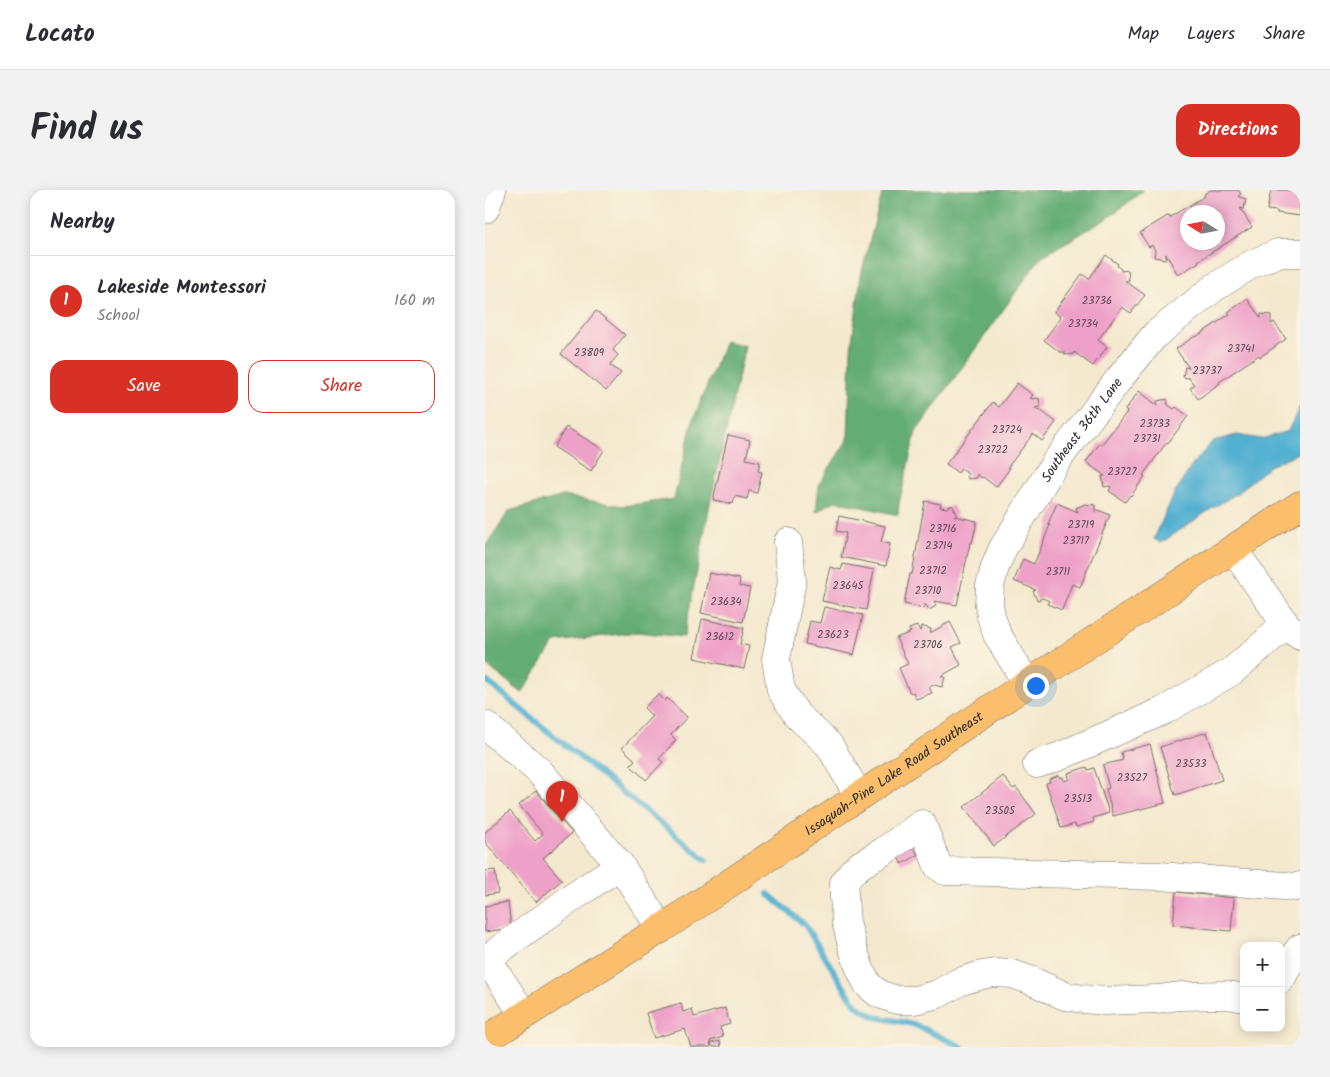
<!DOCTYPE html>
<html lang="en">
<head>
<meta charset="utf-8">
<style>
  body { margin:0; font-family:Kalam,sans-serif; background:#f2f2f3; color:#2b2b33 }
  .controls { position:absolute; right:15px; bottom:15px; display:grid; overflow:hidden; border-radius:10px; box-shadow:0 2px 12px #0003 }
  .controls button { width:45px; height:45px; display:grid; place-items:center; padding:0; border:0; border-bottom:1px solid #e1e1e2; background:#fff; color:#2b2b33; font:25px sans-serif }
  .compass { position:absolute; left:695px; top:15px; width:45px; height:45px; border-radius:50%; background:#fff; box-shadow:0 2px 12px #0003; rotate:281deg }
  .you { position:absolute; left:550px; top:495px; width:18px; height:18px; margin:-12px; border:4px solid #fff; border-radius:50%; background:#1a73e8; box-shadow:0 0 0 8px #1a73e833 }
  .badge { display:grid; place-items:center; width:32px; height:32px; border-radius:50%; background:#d93025; color:#fff; font-size:16px; font-weight:700 }
  .pin { position:absolute; translate:-50% -41px; filter:drop-shadow(0 1px 2px #0008) }
  .pin::after { content:''; position:absolute; top:26px; width:18px; height:15px; background:inherit; clip-path:polygon(0 0,100% 0,50% 100%) }
  .list { margin:0; padding:0; list-style:none }
  h2 { display:flex; justify-content:space-between; align-items:center; height:65px; margin:0; padding:0 20px; font-size:21px }
  h2 small { font-size:16px; font-weight:400; color:#7c7c81 }
  .list li { display:grid; grid-template-columns:32px 1fr auto; gap:15px; align-items:center; box-sizing:border-box; height:90px; padding:0 20px; border-top:1px solid #e1e1e2 }
  .list b { display:block; font-size:19px; white-space:nowrap }
  .list p { margin:0; font-size:16px; white-space:nowrap; color:#7c7c81 }
  .list em { font-size:16px; font-style:normal; color:#7c7c81 }
  .actions { display:flex; gap:10px; padding:15px 20px }
  .actions a { flex:1; padding:11px 0; border:1px solid #d93025; border-radius:15px; text-align:center; font-size:18px; color:#d93025 }
  .actions .main { background:#d93025; color:#fff }
  .map { position:relative; flex:none; width:815px; height:857px; overflow:hidden; border-radius:15px }
  header { display:flex; align-items:center; gap:30px; box-sizing:border-box; height:70px; padding:0 25px; background:#fff; border-bottom:1px solid #e1e1e2 }
  header strong { font-size:24px }
  nav { display:flex; gap:28px; margin-inline-start:auto; font-size:18px }
  .intro { display:flex; align-items:center; justify-content:space-between; box-sizing:border-box; height:120px; padding:0 30px }
  h1 { margin:0; font-size:35px }
  .button { padding:12px 22px; border-radius:15px; background:#d93025; color:#fff; font-size:18px; font-weight:700 }
  main { display:flex; gap:30px; padding:0 30px }
  aside { flex:1; background:#fff; border-radius:15px; box-shadow:0 2px 12px #0003 }
  .map>svg:first-child { display:block }
  .forest { fill:#63ac74; stroke:#476c50 }
  .water { fill:#52b0d1; stroke:#3e6e7e }
  .lines { fill:none; stroke-linecap:round; stroke-linejoin:round }
  .stream { stroke:#52b0d1; stroke-width:6 }
  .building { fill:#eea1c8; fill-rule:evenodd }
  .minor-casing { stroke:#716e64; stroke-width:29 }
  .major-casing { stroke:#716e64; stroke-width:29 }
  .minor { stroke:#fff; stroke-width:28 }
  .major { stroke:#fabe6d; stroke-width:28 }
  .labels { text-anchor:middle; stroke-width:4; stroke-linejoin:round; paint-order:stroke }
  .number-label { font-size:11px; fill:#5c4852 }
  .street-label { font-size:14px; fill:#2b2b2b; stroke:#fcf5e5 }
</style>
</head>
<body>
<header>
<strong>Locato</strong>
<nav><a>Map</a><a>Layers</a><a>Share</a></nav>
</header>
<div class="intro"><h1>Find us</h1><a class="button">Directions</a></div>
<main>
<aside>
<h2>Nearby<small></small></h2>
<ul class="list">
<li><span class="badge">1</span><div><b>Lakeside Montessori</b><p>School</p></div><em>160 m</em></li>
</ul>
<div class="actions"><a class="main">Save</a><a>Share</a></div>
</aside>
<div class="map">
<svg width="815" height="857" viewBox="0 0 815 857">
  <rect width="100%" height="100%" fill="#fcf5e5"/>
  <filter id="ink" filterUnits="userSpaceOnUse"><feTurbulence type="fractalNoise" baseFrequency=".02" numOctaves="2"/><feDisplacementMap in="SourceGraphic" scale="10" xChannelSelector="R" yChannelSelector="G"/><feConvolveMatrix kernelMatrix="1 2 1 2 8 2 1 2 1" color-interpolation-filters="sRGB"/></filter>
  <filter id="wash" filterUnits="userSpaceOnUse"><feTurbulence type="fractalNoise" baseFrequency=".0096" numOctaves="4" result="noise"/><feDisplacementMap in="SourceGraphic" scale="20" xChannelSelector="R" yChannelSelector="G"/><feGaussianBlur stdDeviation="1.12" result="paint"/><feColorMatrix in="noise" values="0 0 0 0 0 0 0 0 0 0 0 0 0 0 0 0 0 1.4 0 .05"/><feComposite in="paint" operator="in"/></filter>
  <g filter="url(#wash)">
    <rect width="100%" height="100%" fill="#f4e9cf"/>
    <!-- forest -->
    <path class="forest" d="M 398,0 L 659,0 L 623,28 L 556,67 L 431,242 L 414,313 L 413,325 L 350,311 L 331,322 L 334,294 L 363,249 L 366,159 L 376,85 Z
      M 240,151 L 260,156 L 225,314 L 199,447 L 152,442 L 70,452 L 37,503 L 0,474 L 0,357 L 24,321 L 78,306 L 138,316 L 189,309 L 207,233 Z"/>
    <!-- water -->
    <path class="water" d="M 815,216 L 815,262 L 784,276 L 751,304 L 726,319 L 676,353 L 669,349 L 688,306 L 708,274 L 728,251 L 752,245 L 776,249 L 803,241 Z"/>
    <g class="lines">
      <!-- stream -->
      <path class="stream" d="M 0,490 L 221,670
        M 283,704 L 320,735 L 360,799 L 372,816 L 390,827 L 428,834 L 477,857"/>
    </g>
    <g id="blocks">
      <!-- building -->
      <path class="building" d="M 725,0 L 753,0 L 756,4 L 753,6 L 754,7 L 761,9 L 759,19 L 755,18 L 767,37 L 713,71 L 714,72 L 693,85 L 681,64 L 680,69 L 669,67 L 670,60 L 667,55 L 664,57 L 655,43 L 684,25 L 685,27 L 720,6 L 719,4 ZM 702,22 L 732,22 L 732,52 L 702,52 Z
        M 786,0 L 815,0 L 815,26 L 792,23 L 792,21 L 782,20 Z
        M 621,65 L 633,74 L 632,76 L 636,79 L 636,81 L 643,80 L 644,90 L 640,91 L 660,105 L 646,123 L 637,117 L 613,150 L 622,157 L 608,176 L 589,162 L 589,164 L 580,165 L 580,162 L 575,162 L 559,150 L 576,127 L 569,122 L 597,84 L 604,89 Z
        M 762,109 L 776,128 L 776,124 L 786,125 L 786,134 L 789,132 L 801,149 L 775,167 L 774,165 L 734,192 L 735,193 L 713,209 L 705,198 L 709,195 L 704,188 L 698,187 L 700,177 L 704,178 L 691,159 L 710,146 L 711,147 L 745,124 L 743,122 Z
        M 111,121 L 140,145 L 128,160 L 133,165 L 125,175 L 136,183 L 121,201 L 76,164 Z
        M 532,193 L 548,205 L 545,208 L 547,209 L 554,208 L 555,217 L 550,218 L 554,221 L 555,220 L 571,232 L 557,251 L 548,244 L 523,277 L 525,278 L 511,297 L 498,287 L 497,288 L 492,284 L 492,288 L 483,289 L 482,283 L 476,279 L 473,283 L 461,274 L 508,212 L 514,217 Z
        M 654,201 L 673,216 L 672,211 L 682,209 L 683,215 L 689,219 L 691,217 L 703,226 L 683,253 L 682,252 L 658,285 L 660,286 L 646,306 L 645,305 L 640,312 L 624,301 L 626,297 L 625,296 L 619,297 L 617,286 L 620,286 L 601,272 L 615,253 L 617,254 L 642,222 L 640,220 Z
        M 81,237 L 119,260 L 106,281 L 69,257 Z
        M 243,245 L 265,250 L 261,269 L 275,272 L 273,281 L 277,282 L 272,303 L 264,301 L 262,309 L 250,306 L 248,314 L 228,310 Z
        M 440,311 L 456,314 L 455,317 L 462,318 L 467,315 L 472,324 L 469,326 L 492,331 L 487,353 L 485,353 L 472,415 L 449,411 L 451,416 L 444,420 L 441,415 L 439,415 L 439,418 L 419,414 L 425,384 L 427,384 Z
        M 572,313 L 593,322 L 591,318 L 600,314 L 610,315 L 610,322 L 611,319 L 625,325 L 595,397 L 587,394 L 577,420 L 562,414 L 564,411 L 558,408 L 552,410 L 548,401 L 551,400 L 529,391 L 538,369 L 549,374 L 565,335 L 563,334 Z
        M 354,326 L 400,336 L 396,352 L 405,354 L 401,376 L 356,367 L 361,343 L 351,341 Z
        M 358,374 L 389,380 L 381,420 L 337,411 L 345,377 L 356,380 Z
        M 224,383 L 255,389 L 254,396 L 265,398 L 258,432 L 216,423 Z
        M 339,417 L 378,425 L 369,465 L 320,454 L 325,431 L 335,433 Z
        M 217,429 L 259,438 L 255,454 L 264,456 L 259,479 L 209,468 Z
        M 465,432 L 476,453 L 467,457 L 476,475 L 456,486 L 460,487 L 457,497 L 449,495 L 444,497 L 447,503 L 431,509 L 428,502 L 425,503 L 414,478 L 423,474 L 411,448 L 426,442 L 424,439 L 432,436 L 435,441 L 436,436 L 446,439 L 445,443 Z
        M 173,504 L 180,511 L 182,508 L 202,527 L 186,545 L 191,550 L 174,569 L 178,572 L 161,590 L 145,575 L 150,570 L 137,558 L 167,526 L 159,518 Z
        M 722,542 L 737,590 L 690,605 L 675,557 Z
        M 665,554 L 680,613 L 628,626 L 621,599 L 624,598 L 618,575 L 638,570 L 636,562 Z
        M 602,577 L 603,580 L 609,578 L 624,623 L 608,628 L 609,632 L 591,637 L 590,634 L 576,638 L 561,593 L 565,592 L 564,589 L 574,585 L 575,588 L 578,587 L 579,591 L 584,589 L 583,583 Z
        M 518,586 L 528,599 L 531,597 L 551,624 L 509,656 L 479,617 Z
        M 51,601 L 87,643 L 58,668 L 77,690 L 51,712 L 0,652 L 0,642 L 25,621 L 50,651 L 58,644 L 34,615 Z
        M 425,652 L 433,665 L 417,674 L 410,662 Z
        M 10,680 L 13,703 L 0,705 L 0,681 Z
        M 691,702 L 749,708 L 746,741 L 688,735 Z
        M 23,712 L 26,738 L 0,742 L 0,716 Z
        M 196,813 L 198,822 L 207,819 L 209,827 L 240,818 L 245,834 L 235,837 L 238,847 L 225,851 L 226,857 L 206,857 L 200,839 L 169,848 L 161,823 Z
        M 235,851 L 236,857 L 228,857 L 226,853 Z"/>
    </g>
  </g>
  <g filter="url(#ink)">
    <use href="#blocks" fill-opacity="0" stroke="#716e64" stroke-width="1"/>
    <g class="lines">
      <defs>
        <g id="minor">
          <path d="M 0,19 L 7,0"/>
          <path d="M 303,352 L 307,391 L 291,469 L 296,500 L 312,525 L 344,555 L 374,606"/>
          <path d="M 748,359 L 801,435 L 815,446"/>
          <path id="s1" d="M 542,494 L 512,444 L 506,426 L 504,414 L 505,396 L 510,377 L 518,358 L 570,273 L 634,189 L 670,145 L 730,97 L 767,74 L 793,63 L 815,63"/>
          <path d="M 0,535 L 54,581 L 135,675 L 176,739"/>
          <path d="M 552,574 L 573,567 L 678,521 L 746,482 L 801,435"/>
          <path d="M 2,769 L 39,825"/>
          <path d="M 0,770 L 81,712 L 135,675"/>
          <path d="M 796,789 L 806,770 L 815,758"/>
          <path d="M 759,808 L 743,805 L 695,806 L 673,809 L 620,811 L 598,809 L 580,806 L 545,790 L 527,784 L 510,783 L 497,785 L 483,789 L 474,792 L 453,804 L 430,810 L 412,810 L 394,804 L 383,795 L 375,779 L 368,759 L 361,732 L 359,707 L 359,693 L 367,682 L 375,675 L 399,661 L 437,634 L 453,676 L 460,681 L 675,686 L 811,697 L 815,696"/>
        </g>
        <g id="major">
          <path id="s2" d="M 0,850 L 176,739 L 542,494 L 815,315"/>
        </g>
      </defs>
      <!-- minor casing -->
      <use href="#minor" class="minor-casing"/>
      <!-- major casing -->
      <use href="#major" class="major-casing"/>
      <!-- minor -->
      <use href="#minor" class="minor"/>
      <!-- major -->
      <use href="#major" class="major"/>
    </g>
  </g>
  <g class="labels">
    <!-- number labels -->
    <g class="number-label">
      <text x="612" y="114">23736</text>
      <text x="598" y="137">23734</text>
      <text x="756" y="162">23741</text>
      <text x="104" y="166">23809</text>
      <text x="722" y="184">23737</text>
      <text x="670" y="237">23733</text>
      <text x="522" y="243">23724</text>
      <text x="662" y="252">23731</text>
      <text x="508" y="263">23722</text>
      <text x="637" y="285">23727</text>
      <text x="596" y="338">23719</text>
      <text x="458" y="342">23716</text>
      <text x="591" y="354">23717</text>
      <text x="454" y="359">23714</text>
      <text x="448" y="384">23712</text>
      <text x="573" y="385">23711</text>
      <text x="363" y="399">23645</text>
      <text x="443" y="404">23710</text>
      <text x="241" y="415">23634</text>
      <text x="348" y="448">23623</text>
      <text x="235" y="450">23612</text>
      <text x="443" y="458">23706</text>
      <text x="706" y="577">23533</text>
      <text x="647" y="591">23527</text>
      <text x="593" y="612">23513</text>
      <text x="515" y="624">23505</text>
    </g>
    <!-- street labels -->
    <g class="street-label">
      <text dy="5" stroke="none"><textPath href="#s1" startOffset="290">Southeast 36th Lane</textPath></text>
      <text dy="5" stroke="none"><textPath href="#s2" startOffset="488">Issaquah-Pine Lake Road Southeast</textPath></text>
    </g>
  </g>
</svg>
<div class="controls">
<button>+</button>
<button>−</button>
</div>
<svg class="compass" viewBox="-18 -18 36 36"><path d="M0-13l5 13h-10z" fill="#e53935"/><path d="M0 13l5-13h-10z" fill="#7c7c81"/></svg>
<div class="you"></div>
<div class="pin badge" style="left:77px;top:632px">1</div>
</div>
</main>
</body>
</html>
